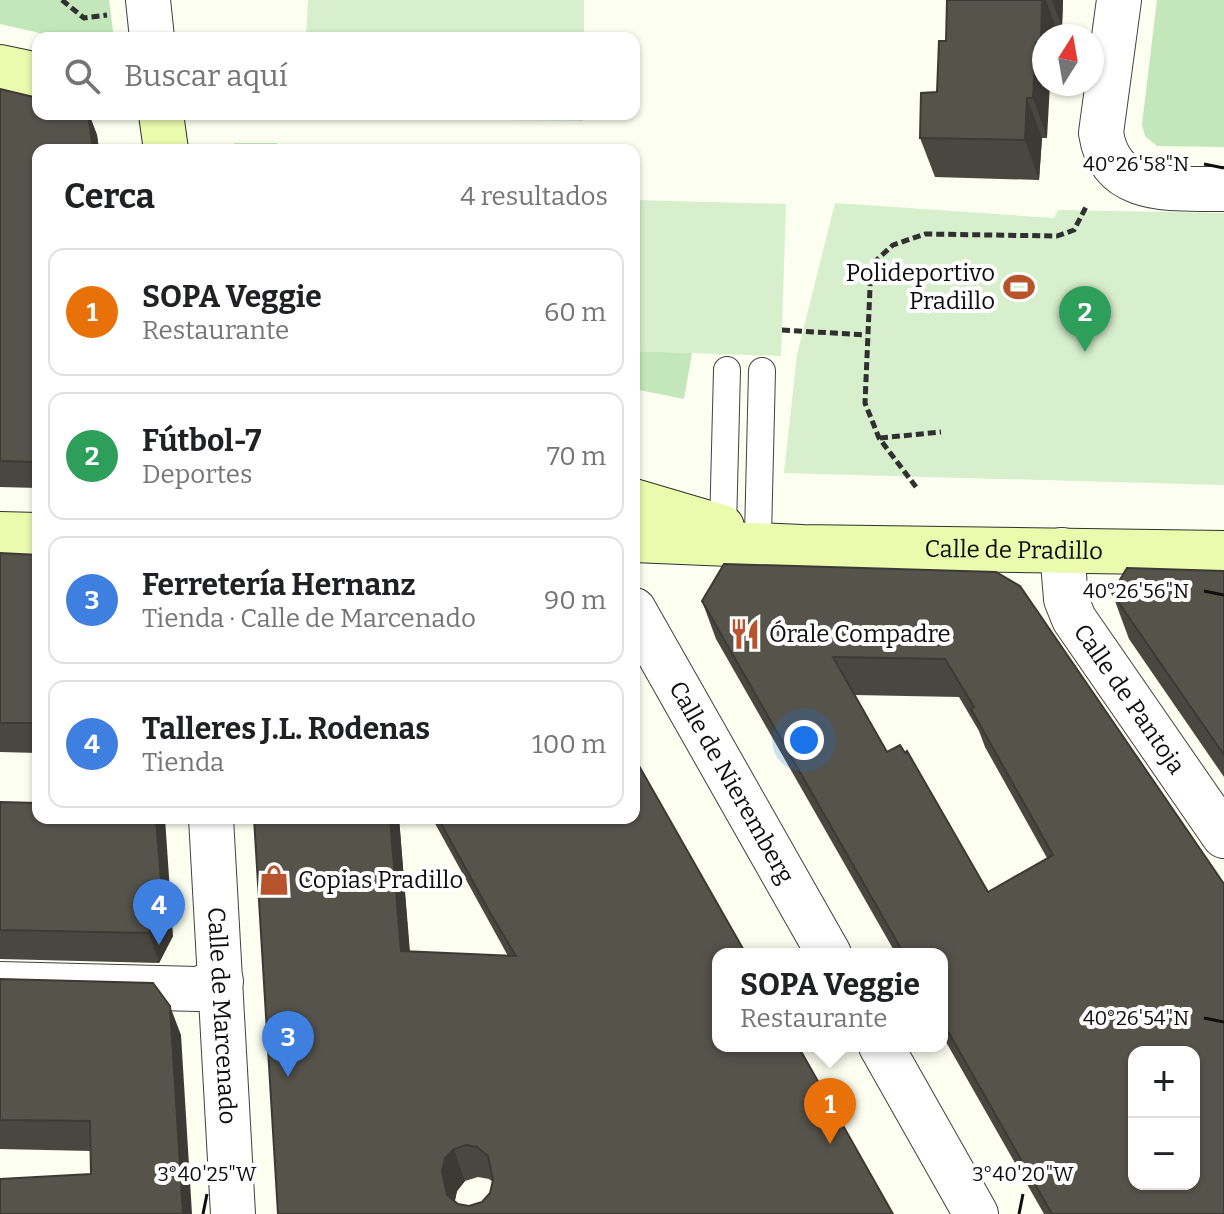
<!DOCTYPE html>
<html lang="es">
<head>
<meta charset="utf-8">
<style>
  body { margin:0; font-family:Bitter,serif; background:#f2f2f2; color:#202124 }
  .controls { position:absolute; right:24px; bottom:24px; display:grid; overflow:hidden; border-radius:16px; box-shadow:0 2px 6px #0004 }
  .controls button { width:72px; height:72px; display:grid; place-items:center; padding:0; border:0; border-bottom:2px solid #e0e0e0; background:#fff; color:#202124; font:40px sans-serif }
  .compass { position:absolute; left:1032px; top:24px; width:72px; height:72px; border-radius:50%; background:#fff; box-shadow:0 2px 6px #0004; rotate:11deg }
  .you { position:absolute; left:804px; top:740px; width:28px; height:28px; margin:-20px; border:6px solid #fff; border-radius:50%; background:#1a73e8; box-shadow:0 0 0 12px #1a73e833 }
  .badge { display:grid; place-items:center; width:52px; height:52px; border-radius:50%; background:#0b8043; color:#fff; font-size:26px; font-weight:700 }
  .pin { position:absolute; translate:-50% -66px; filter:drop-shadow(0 2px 4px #0008) }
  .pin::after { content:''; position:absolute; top:42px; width:28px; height:24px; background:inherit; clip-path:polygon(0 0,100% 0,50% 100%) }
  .popup { position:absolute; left:712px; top:948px; width:236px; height:104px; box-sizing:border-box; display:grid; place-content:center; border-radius:16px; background:#fff; filter:drop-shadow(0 2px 6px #0005); font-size:26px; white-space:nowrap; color:#757577 }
  .popup b { font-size:30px; color:#202124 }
  .popup::after { content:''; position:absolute; left:50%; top:100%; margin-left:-16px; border:16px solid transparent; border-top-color:#fff }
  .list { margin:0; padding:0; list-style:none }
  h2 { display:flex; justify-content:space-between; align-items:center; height:104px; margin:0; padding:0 32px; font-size:34px }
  h2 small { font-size:26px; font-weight:400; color:#757577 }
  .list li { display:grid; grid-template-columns:52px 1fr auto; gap:24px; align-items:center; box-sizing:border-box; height:128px; margin:0 16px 16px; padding:0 16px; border:2px solid #e0e0e0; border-radius:16px }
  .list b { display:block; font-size:30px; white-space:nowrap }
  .list p { margin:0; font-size:26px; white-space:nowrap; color:#757577 }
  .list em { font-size:26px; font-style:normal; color:#757577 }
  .icon { flex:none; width:44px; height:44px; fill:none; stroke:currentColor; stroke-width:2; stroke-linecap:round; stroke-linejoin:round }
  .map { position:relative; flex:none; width:1224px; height:1214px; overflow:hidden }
  .search { position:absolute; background:#fff; box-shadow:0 2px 6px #0004; left:32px; top:32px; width:608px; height:88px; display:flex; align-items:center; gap:20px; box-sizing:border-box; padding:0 28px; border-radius:16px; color:#757577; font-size:30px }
  .panel { position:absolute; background:#fff; box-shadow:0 2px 6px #0004; left:32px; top:144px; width:608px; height:680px; border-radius:16px }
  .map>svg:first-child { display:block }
  .green { fill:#c3e7bb }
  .pitch { fill:#d7efcc }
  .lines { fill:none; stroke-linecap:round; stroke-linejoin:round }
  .lane-casing { stroke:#414141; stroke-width:28 }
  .street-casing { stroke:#414141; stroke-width:46 }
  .secondary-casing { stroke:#303030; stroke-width:46 }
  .path { stroke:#303030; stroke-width:5; stroke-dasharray:8 4; stroke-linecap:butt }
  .lane { stroke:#fff; stroke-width:26 }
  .street { stroke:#fff; stroke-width:44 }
  .secondary { stroke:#eafbae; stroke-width:44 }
  .wall { fill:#4a4740; fill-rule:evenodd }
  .shaded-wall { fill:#3c3a34 }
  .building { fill:#56534b; stroke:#3c3a34; stroke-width:2; fill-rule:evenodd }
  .ticks { fill:none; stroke:#0e0e0e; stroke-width:3 }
  .labels { text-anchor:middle; stroke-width:8; stroke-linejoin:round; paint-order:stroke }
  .poi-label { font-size:24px; fill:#0e0e0e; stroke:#fff; text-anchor:start }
  .street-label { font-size:24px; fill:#0e0e0e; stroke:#fff }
  .ticks-label { font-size:20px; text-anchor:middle; fill:#0e0e0e; stroke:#fff; stroke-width:8; stroke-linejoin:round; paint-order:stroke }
</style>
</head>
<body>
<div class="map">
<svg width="1224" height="1214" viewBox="0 0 1224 1214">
  <rect width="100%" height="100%" fill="#fcfef0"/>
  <!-- green -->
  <path class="green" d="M 0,0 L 109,0 L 114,38 L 61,38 L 0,24 Z
    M 1157,0 L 1224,0 L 1224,147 L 1157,146 L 1145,136 L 1142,124 Z
    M 234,143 L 277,143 L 277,150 L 235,150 Z
    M 634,351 L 692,353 L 684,399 L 634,389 Z"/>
  <!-- pitch -->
  <path class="pitch" d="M 308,0 L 584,0 L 584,38 L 306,38 Z
    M 302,114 L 583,114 L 583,121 L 302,117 Z
    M 634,200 L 786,204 L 781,356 L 634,351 Z
    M 835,203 L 1054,218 L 1058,210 L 1224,213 L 1224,485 L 784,473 L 797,355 Z"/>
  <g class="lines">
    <defs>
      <path id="lane" d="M 723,527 L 727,370
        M 758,536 L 762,371"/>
      <g id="street">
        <path d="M 148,0 L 152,38"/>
        <path d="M 1119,0 L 1101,133 C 1111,197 1174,188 1224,189"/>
        <path id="s1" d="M 1062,550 L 1066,599 L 1074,619 L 1224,836"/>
        <path id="s2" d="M 634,610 L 829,954"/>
        <path id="s3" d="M 211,818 L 233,1214"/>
        <path d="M 0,984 L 198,989 L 221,981"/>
        <path d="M 881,1046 L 976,1214"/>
      </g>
      <g id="secondary">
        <path d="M 0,67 L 38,75"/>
        <path d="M 161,114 L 166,150"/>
        <path d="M 634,501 L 722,527"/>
        <path d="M 0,534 L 38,535"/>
        <path id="s4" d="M 634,540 L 802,547 L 1224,553"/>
      </g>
    </defs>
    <!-- lane casing -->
    <use href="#lane" class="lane-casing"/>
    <!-- street casing -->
    <use href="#street" class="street-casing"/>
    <!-- secondary casing -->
    <use href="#secondary" class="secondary-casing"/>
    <!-- path -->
    <path class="path" d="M 62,0 L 84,18 L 107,15
      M 782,330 L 866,335
      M 880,438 L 941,432
      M 916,487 L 879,438 L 865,403 L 871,265 L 893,245 L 925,234 L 1057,236 L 1074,230 L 1086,207"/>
    <!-- lane -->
    <use href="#lane" class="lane"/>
    <!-- street -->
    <use href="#street" class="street"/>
    <!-- secondary -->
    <use href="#secondary" class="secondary"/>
  </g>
  <!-- wall -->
  <path class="wall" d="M 947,0 L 1063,0 L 1062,27 L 1056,28 L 1044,36 L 1044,84 L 1047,138 L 1042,138 L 1039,180 L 935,177 L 920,138 L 937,92 L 946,41 Z
    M 0,89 L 38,114 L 89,114 L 97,135 L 99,150 L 38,150 L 38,488 L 0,487 Z
    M 0,553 L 38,555 L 38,753 L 0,752 Z
    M 1224,571 L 1224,777 L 1129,639 L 1112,593 Z
    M 996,572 L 1224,1214 L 1044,1214 L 942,1035 L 942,954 L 896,954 L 716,639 L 702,601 ZM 854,695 L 959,697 L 979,731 L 985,747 L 1047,858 L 988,892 L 887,752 Z
    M 0,802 L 173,936 L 159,963 L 0,959 Z
    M 254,818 L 399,818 L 410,952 L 508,956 L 432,818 L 634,818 L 893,1214 L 278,1214 ZM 478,1177 L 489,1179 L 493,1182 L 490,1193 L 482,1202 L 469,1206 L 458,1204 L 455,1201 L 457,1191 L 465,1181 Z
    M 0,979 L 181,1035 L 91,1174 L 91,1151 L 0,1149 Z"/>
  <!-- shaded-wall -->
  <path class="shaded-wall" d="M 1042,0 L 1046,0 L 1056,28 L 1056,36 L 1044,36 L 1044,52 L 1041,43 Z
    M 1052,0 L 1063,0 L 1062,27 Z
    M 1036,43 L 1044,66 L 1044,84 L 1050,84 L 1047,138 L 1033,98 Z
    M 1027,98 L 1042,138 L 1039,180 L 1025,140 Z
    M 88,114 L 89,114 L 97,135 L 99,150 L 93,150 Z
    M 156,818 L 165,818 L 173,936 L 159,963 L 149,933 Z
    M 390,818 L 399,818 L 412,984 L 401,951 Z
    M 170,1006 L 181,1035 L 192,1214 L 183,1214 Z
    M 454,1149 L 465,1181 L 457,1191 L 454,1203 L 447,1195 L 442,1171 L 445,1158 Z"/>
  <!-- building -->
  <path class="building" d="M 947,0 L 1042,0 L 1041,43 L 1036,43 L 1033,98 L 1027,98 L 1025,140 L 920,138 L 921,93 L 937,92 L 939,41 L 946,41 Z
    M 0,89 L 38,98 L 38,114 L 88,114 L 93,150 L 38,150 L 38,462 L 0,461 Z
    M 0,553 L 38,555 L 38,723 L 0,723 Z
    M 724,564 L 996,572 L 1020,586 L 1224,884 L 1224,1214 L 1052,1214 L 942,1021 L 942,954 L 904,954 L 702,601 ZM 833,657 L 945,659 L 974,707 L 971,709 L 1053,855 L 988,892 L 907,751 L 905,753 L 900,745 L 887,752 ZM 1134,1052 L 1194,1052 L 1194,1184 L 1134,1184 Z
    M 1127,568 L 1224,571 L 1224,755 L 1112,593 Z
    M 634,757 L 746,954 L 718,954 L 718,1046 L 798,1046 L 893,1214 L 278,1214 L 254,818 L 390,818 L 401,951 L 516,956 L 489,911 L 438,818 L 634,818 ZM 466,1145 L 477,1147 L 488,1156 L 493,1180 L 490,1193 L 482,1202 L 469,1206 L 458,1204 L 447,1195 L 442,1171 L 445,1158 L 454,1149 Z
    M 0,802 L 38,803 L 38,818 L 156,818 L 163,906 L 149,933 L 0,930 Z
    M 0,979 L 153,983 L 170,1006 L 183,1214 L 0,1214 L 0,1179 L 91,1174 L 90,1121 L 0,1120 Z"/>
  <!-- ticks -->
  <path class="ticks" d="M 1204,164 L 1224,168M 1204,591 L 1224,595M 1204,1018 L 1224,1022M 203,1214 L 207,1194M 1019,1214 L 1023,1194"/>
  <!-- icons -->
  <defs>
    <symbol id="stadium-bare" viewBox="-9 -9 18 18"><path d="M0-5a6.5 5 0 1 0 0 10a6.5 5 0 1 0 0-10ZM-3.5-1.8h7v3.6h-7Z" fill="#b8542c" stroke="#fff" stroke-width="2.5" paint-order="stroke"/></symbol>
    <symbol id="restaurant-bare" viewBox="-9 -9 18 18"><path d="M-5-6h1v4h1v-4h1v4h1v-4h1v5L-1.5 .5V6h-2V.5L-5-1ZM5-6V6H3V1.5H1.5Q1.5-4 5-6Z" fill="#b8542c" stroke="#fff" stroke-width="2.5" paint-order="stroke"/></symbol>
    <symbol id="shop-bare" viewBox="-9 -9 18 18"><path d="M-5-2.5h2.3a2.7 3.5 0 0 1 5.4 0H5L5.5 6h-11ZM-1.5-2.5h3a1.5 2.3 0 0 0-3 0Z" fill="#b8542c" stroke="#fff" stroke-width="2.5" paint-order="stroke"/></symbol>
  </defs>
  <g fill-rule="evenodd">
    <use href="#stadium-bare" x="997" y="265" width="44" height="44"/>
    <use href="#restaurant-bare" x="723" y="612" width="44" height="44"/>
    <use href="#shop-bare" x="252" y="858" width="44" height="44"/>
  </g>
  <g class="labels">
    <!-- poi labels -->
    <g class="poi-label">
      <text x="995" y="281" text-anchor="end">Polideportivo<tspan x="995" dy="28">Pradillo</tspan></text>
      <text x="769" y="642">Órale Compadre</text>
      <text x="298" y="888">Copias Pradillo</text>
    </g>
    <!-- street labels -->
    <g class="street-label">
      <text dy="8" stroke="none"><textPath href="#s4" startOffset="380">Calle de Pradillo</textPath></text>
      <text dy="8" stroke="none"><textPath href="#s1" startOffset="168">Calle de Pantoja</textPath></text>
      <text dy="8" stroke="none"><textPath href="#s2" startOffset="198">Calle de Nieremberg</textPath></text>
      <text dy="8" stroke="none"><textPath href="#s3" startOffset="198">Calle de Marcenado</textPath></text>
    </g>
  </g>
  <g class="ticks-label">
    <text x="1136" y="171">40°26'58"N</text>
    <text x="1136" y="598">40°26'56"N</text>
    <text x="1136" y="1025">40°26'54"N</text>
    <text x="207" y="1181">3°40'25"W</text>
    <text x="1023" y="1181">3°40'20"W</text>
  </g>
</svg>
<div class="controls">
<button>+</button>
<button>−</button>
</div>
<svg class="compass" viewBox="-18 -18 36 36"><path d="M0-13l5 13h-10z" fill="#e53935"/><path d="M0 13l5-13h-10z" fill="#757577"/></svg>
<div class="you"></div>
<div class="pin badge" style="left:830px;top:1144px;background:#e8710a">1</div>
<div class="popup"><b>SOPA Veggie</b>Restaurante</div>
<div class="pin badge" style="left:1085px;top:352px;background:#2e9e5b">2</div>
<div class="pin badge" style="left:288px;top:1077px;background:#3f7fe0">3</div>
<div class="pin badge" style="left:159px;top:945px;background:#3f7fe0">4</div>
<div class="search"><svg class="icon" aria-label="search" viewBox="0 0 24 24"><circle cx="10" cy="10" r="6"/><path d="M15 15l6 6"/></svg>Buscar aquí</div>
<section class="panel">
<h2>Cerca<small>4 resultados</small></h2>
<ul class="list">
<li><span class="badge" style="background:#e8710a">1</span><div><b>SOPA Veggie</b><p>Restaurante</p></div><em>60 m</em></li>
<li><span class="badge" style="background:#2e9e5b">2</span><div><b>Fútbol-7</b><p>Deportes</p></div><em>70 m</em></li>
<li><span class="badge" style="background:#3f7fe0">3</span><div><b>Ferretería Hernanz</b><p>Tienda · Calle de Marcenado</p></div><em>90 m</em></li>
<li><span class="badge" style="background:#3f7fe0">4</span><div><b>Talleres J.L. Rodenas</b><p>Tienda</p></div><em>100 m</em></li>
</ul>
</section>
</div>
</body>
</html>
